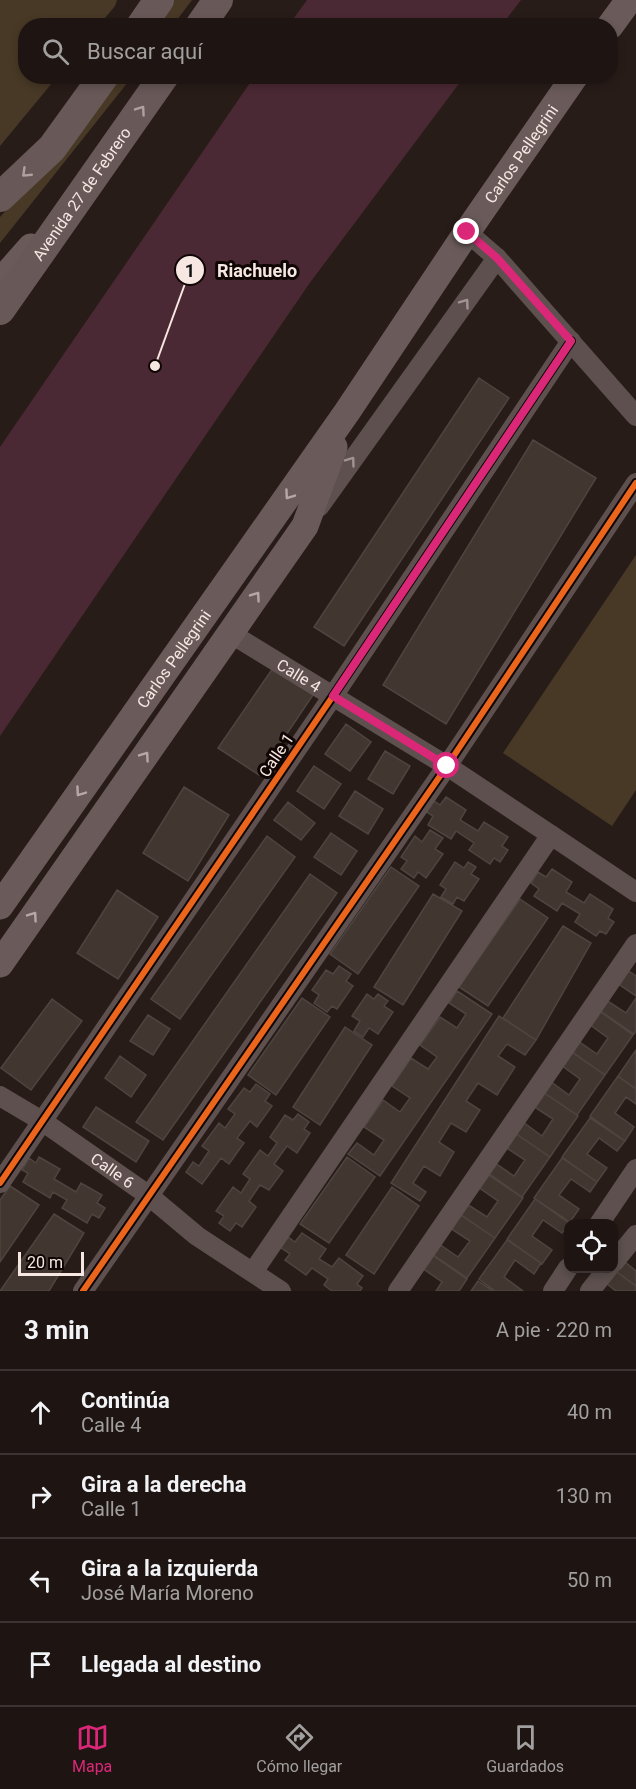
<!DOCTYPE html>
<html lang="es">
<head>
<meta charset="utf-8">
<style>
  body { margin:0; font-family:Roboto,sans-serif; background:#261e1b; color:#f1f3f6 }
  .controls { position:absolute; right:18px; bottom:18px; display:grid; overflow:hidden; border-radius:12px; box-shadow:0 3px 9px #0003 }
  .controls button { width:54px; height:54px; display:grid; place-items:center; padding:0; border:0; border-bottom:2px solid #3c3432; background:#1e1512; color:#f1f3f6; font:30px sans-serif }
  .scale { position:absolute; left:18px; bottom:15px; width:66px; box-sizing:border-box; padding-left:6px; border:3px solid #f7e7e3; border-top:0; font-size:16px; line-height:21px; white-space:nowrap; color:#f7e7e3; -webkit-text-stroke:4px #0f0604; paint-order:stroke }
  .stop { position:absolute; width:18px; height:18px; margin:-14px; border:4px solid #db2777; border-radius:50%; background:#fff }
  .stop.end { background:#db2777; border-color:#fff; box-shadow:0 2px 6px #0008 }
  .list { margin:0; padding:0; list-style:none }
  h2 { display:flex; justify-content:space-between; align-items:center; height:78px; margin:0; padding:0 24px; font-size:26px }
  h2 small { font-size:20px; font-weight:400; color:#a19f9f }
  .list li { display:grid; grid-template-columns:39px 1fr auto; gap:18px; align-items:center; box-sizing:border-box; height:84px; padding:0 24px; border-top:2px solid #3c3432 }
  .list b { display:block; font-size:22px; white-space:nowrap }
  .list p { margin:0; font-size:20px; white-space:nowrap; color:#a19f9f }
  .list em { font-size:20px; font-style:normal; color:#a19f9f }
  .icon { flex:none; width:33px; height:33px; fill:none; stroke:currentColor; stroke-width:2; stroke-linecap:round; stroke-linejoin:round }
  .map { position:relative; flex:none; width:636px; height:1291px; overflow:hidden }
  .search { position:absolute; background:#1e1512; box-shadow:0 3px 9px #0003; left:18px; right:18px; top:18px; height:66px; display:flex; align-items:center; gap:15px; box-sizing:border-box; padding:0 21px; border-radius:24px; color:#a19f9f; font-size:22px }
  .sheet { height:414px; background:#1e1512 }
  nav { display:flex; justify-content:space-around; align-items:center; box-sizing:border-box; height:84px; border-top:2px solid #3c3432; background:#1e1512; font-size:16px; color:#a19f9f }
  nav a { display:grid; justify-items:center; gap:3px }
  nav .on { color:#db2777 }
  .map>svg:first-child { display:block }
  .green { fill:#483926 }
  .water { fill:#4b2934 }
  .building { fill:#423730; stroke:#4e4540; stroke-width:1.5 }
  .lines { fill:none; stroke-linecap:round; stroke-linejoin:round }
  .street { stroke:#5d504f; stroke-width:20 }
  .secondary { stroke:#6a5b5a; stroke-width:27 }
  .primary { stroke:#695858; stroke-width:30 }
  .cycleway-casing { stroke:#0f0604; stroke-width:10 }
  .cycleway { stroke:#eb651d; stroke-width:6 }
  .oneway { stroke:#b0a09e }
  .oneway2 { stroke:#a29492 }
  .oneway3 { stroke:#b8a8a5 }
  .route { stroke:#db2777; stroke-width:8 }
  .labels { text-anchor:middle; stroke-width:6; stroke-linejoin:round; paint-order:stroke }
  .street-label { font-size:16px; fill:#f7e7e3; stroke:#0f0604 }
  .leader { fill:none; stroke:#f7e7e3; stroke-width:2 }
  .callout-dot { fill:#f7e7e3; stroke:#0f0604; stroke-width:2 }
  .mark-label { font-size:18px; text-anchor:middle; font-weight:bold; fill:#111 }
  .callout-label { font-size:18px; text-anchor:middle; font-weight:bold; fill:#f7e7e3; stroke:#0f0604; stroke-width:6; stroke-linejoin:round; paint-order:stroke }
</style>
</head>
<body>
<div class="map">
<svg width="636" height="1291" viewBox="0 0 636 1291">
  <rect width="100%" height="100%" fill="#281c18"/>
  <!-- green -->
  <path class="green" d="M 0,0 L 117,0 L 115,6 L 99,25 L 26,26 L 26,76 L 57,77 L 0,146 Z
    M 168,0 L 192,0 L 173,25 L 150,26 Z
    M 115,77 L 132,77 L 0,243 L 0,217 L 48,165 Z
    M 636,555 L 636,790 L 612,826 L 503,753 Z"/>
  <!-- water -->
  <path class="water" d="M 307,0 L 521,0 L 502,25 L 289,25 Z
    M 254,77 L 464,77 L 309,284 L 0,736 L 0,447 Z"/>
  <!-- building -->
  <path class="building" d="M 479,378 L 509,398 L 344,646 L 314,627 Z
    M 533,440 L 596,478 L 446,724 L 383,685 Z
    M 273,668 L 313,695 L 259,775 L 218,748 Z
    M 346,724 L 371,742 L 350,771 L 325,754 Z
    M 385,751 L 410,766 L 393,794 L 368,779 Z
    M 314,766 L 341,784 L 324,809 L 297,791 Z
    M 184,787 L 229,815 L 188,881 L 143,853 Z
    M 355,791 L 383,809 L 368,834 L 339,816 Z
    M 446,797 L 466,810 L 460,820 L 478,831 L 484,822 L 508,837 L 502,846 L 508,850 L 500,862 L 494,858 L 490,864 L 469,850 L 474,843 L 456,831 L 451,839 L 428,825 L 433,816 L 425,811 L 433,800 L 440,805 Z
    M 288,802 L 315,823 L 301,840 L 274,820 Z
    M 430,830 L 443,838 L 435,849 L 443,854 L 426,878 L 418,872 L 414,878 L 401,869 L 407,861 L 401,857 L 415,836 L 422,842 Z
    M 331,833 L 357,851 L 341,875 L 314,857 Z
    M 267,836 L 295,857 L 180,1019 L 151,999 Z
    M 455,862 L 464,868 L 468,862 L 476,867 L 471,874 L 479,879 L 464,901 L 457,897 L 453,904 L 441,897 L 446,889 L 440,885 Z
    M 391,867 L 419,886 L 358,974 L 330,954 Z
    M 552,869 L 572,882 L 566,892 L 584,903 L 590,894 L 613,909 L 608,918 L 614,922 L 606,934 L 600,931 L 596,936 L 575,922 L 580,914 L 562,903 L 557,911 L 534,896 L 539,889 L 531,883 L 538,872 L 546,877 Z
    M 310,874 L 337,893 L 163,1140 L 136,1122 Z
    M 117,890 L 158,917 L 118,979 L 77,953 Z
    M 433,894 L 462,911 L 403,1005 L 374,987 Z
    M 520,899 L 548,918 L 488,1006 L 459,987 Z
    M 563,926 L 591,943 L 536,1040 L 503,1018 Z
    M 339,966 L 351,974 L 346,981 L 353,986 L 337,1009 L 332,1006 L 327,1012 L 314,1003 L 319,995 L 312,990 L 326,970 L 333,974 Z
    M 627,970 L 636,976 L 636,996 L 617,983 Z
    M 457,991 L 492,1014 L 380,1176 L 348,1154 L 357,1143 L 374,1155 L 384,1140 L 364,1127 L 383,1100 L 400,1112 L 410,1098 L 392,1086 L 411,1058 L 428,1069 L 437,1057 L 420,1045 L 440,1017 L 457,1028 L 466,1014 L 449,1003 Z
    M 367,994 L 374,999 L 378,994 L 388,1001 L 384,1006 L 393,1012 L 378,1034 L 369,1028 L 363,1037 L 354,1031 L 360,1021 L 352,1016 Z
    M 302,998 L 330,1017 L 276,1095 L 248,1075 Z
    M 636,998 L 636,1031 L 634,1034 L 599,1010 L 606,1000 L 626,1013 Z
    M 52,999 L 82,1021 L 31,1090 L 1,1068 Z
    M 598,1010 L 633,1035 L 605,1075 L 571,1051 L 578,1041 L 597,1054 L 608,1038 L 589,1024 Z
    M 148,1015 L 170,1029 L 153,1055 L 130,1041 Z
    M 499,1016 L 536,1040 L 525,1055 L 507,1044 L 498,1056 L 515,1067 L 497,1095 L 478,1083 L 466,1101 L 480,1110 L 466,1132 L 451,1123 L 439,1142 L 454,1152 L 440,1176 L 424,1166 L 413,1183 L 426,1192 L 420,1201 L 391,1183 Z
    M 345,1027 L 372,1045 L 320,1125 L 293,1107 Z
    M 636,1050 L 636,1089 L 618,1076 Z
    M 570,1051 L 605,1075 L 577,1115 L 543,1092 L 550,1081 L 569,1095 L 580,1079 L 561,1065 Z
    M 120,1056 L 146,1075 L 131,1097 L 105,1078 Z
    M 618,1076 L 636,1089 L 636,1104 L 626,1097 L 615,1113 L 634,1127 L 625,1141 L 590,1116 Z
    M 256,1084 L 270,1094 L 265,1101 L 272,1106 L 257,1127 L 250,1121 L 237,1138 L 244,1143 L 229,1164 L 221,1158 L 202,1184 L 186,1172 L 193,1162 L 199,1166 L 209,1151 L 202,1146 L 219,1123 L 225,1128 L 235,1114 L 228,1109 L 244,1088 L 250,1092 Z
    M 543,1092 L 578,1116 L 550,1157 L 515,1133 L 523,1122 L 542,1136 L 553,1119 L 533,1106 Z
    M 96,1107 L 149,1141 L 136,1162 L 83,1127 Z
    M 298,1114 L 309,1122 L 304,1129 L 310,1133 L 297,1153 L 287,1146 L 274,1164 L 283,1171 L 269,1190 L 260,1185 L 249,1201 L 256,1207 L 242,1227 L 236,1223 L 230,1231 L 219,1223 L 224,1216 L 216,1211 L 233,1187 L 241,1193 L 250,1179 L 243,1174 L 260,1150 L 268,1156 L 277,1143 L 270,1137 L 285,1115 L 293,1120 Z
    M 590,1118 L 625,1141 L 617,1151 L 599,1138 L 587,1154 L 607,1168 L 597,1182 L 562,1157 Z
    M 515,1133 L 550,1157 L 522,1197 L 488,1173 L 495,1163 L 514,1176 L 525,1160 L 505,1147 Z
    M 39,1157 L 60,1169 L 54,1179 L 76,1192 L 81,1183 L 102,1195 L 97,1203 L 105,1208 L 99,1218 L 92,1214 L 87,1223 L 62,1208 L 67,1200 L 53,1192 L 50,1198 L 23,1182 L 28,1173 L 22,1170 L 29,1158 L 36,1163 Z
    M 347,1157 L 375,1177 L 329,1243 L 300,1224 Z
    M 562,1158 L 597,1182 L 590,1192 L 571,1179 L 559,1195 L 579,1209 L 570,1222 L 534,1198 Z
    M 487,1174 L 523,1198 L 495,1238 L 460,1214 L 467,1204 L 487,1217 L 498,1201 L 478,1187 Z
    M 10,1186 L 39,1205 L 0,1262 L 0,1200 Z
    M 392,1187 L 419,1206 L 374,1274 L 346,1255 Z
    M 535,1199 L 569,1223 L 562,1233 L 543,1220 L 532,1236 L 552,1250 L 542,1264 L 507,1239 Z
    M 54,1214 L 84,1233 L 49,1291 L 0,1291 Z
    M 459,1214 L 495,1238 L 467,1278 L 432,1254 L 439,1244 L 458,1257 L 470,1241 L 450,1228 Z
    M 302,1233 L 326,1249 L 319,1259 L 332,1267 L 339,1258 L 363,1276 L 357,1284 L 362,1288 L 360,1291 L 332,1291 L 324,1285 L 328,1279 L 312,1268 L 306,1275 L 285,1260 L 290,1254 L 280,1247 L 288,1237 L 295,1242 Z
    M 507,1240 L 541,1263 L 534,1274 L 515,1260 L 504,1277 L 523,1291 L 495,1291 L 479,1279 Z
    M 432,1255 L 467,1279 L 459,1291 L 436,1291 L 442,1282 L 422,1268 Z
    M 625,1262 L 636,1271 L 636,1286 L 617,1272 Z
    M 617,1272 L 636,1286 L 636,1291 L 616,1291 L 607,1284 Z
    M 478,1281 L 493,1291 L 471,1291 Z"/>
  <g class="lines">
    <!-- street -->
    <g class="street">
      <path d="M 467,232 L 497,258 L 636,416"/>
      <path d="M 319,507 L 497,258"/>
      <path id="s1" d="M 230,633 L 447,766 L 551,835"/>
      <path id="s2" d="M 0,1096 L 42,1121 L 148,1195 L 197,1236 L 281,1291"/>
      <path d="M 0,1183 L 333,696 L 571,341"/>
      <path d="M 599,1224 L 636,1169"/>
      <path d="M 614,1262 L 636,1235"/>
      <path d="M 253,1272 L 551,835 L 636,892"/>
      <path d="M 83,1291 L 447,766 L 636,483"/>
      <path d="M 398,1291 L 636,944"/>
      <path d="M 553,1291 L 568,1268"/>
      <path d="M 590,1291 L 608,1268"/>
    </g>
    <!-- secondary -->
    <g class="secondary">
      <path d="M 610,26 L 629,0"/>
      <path d="M 0,282 L 31,247"/>
      <path id="s3" d="M 0,906 L 347,412 L 467,232 L 575,76"/>
      <path d="M 0,964 L 305,526 L 334,447"/>
    </g>
    <!-- primary -->
    <g class="primary">
      <path d="M 141,26 L 159,0"/>
      <path d="M 200,26 L 218,0"/>
      <path d="M 0,197 L 52,148 L 104,76"/>
      <path id="s4" d="M 0,310 L 164,76"/>
    </g>
    <defs>
      <path id="cycleway" d="M 0,1183 L 333,696 L 571,341
        M 83,1291 L 447,766 L 636,483"/>
    </defs>
    <!-- cycleway casing -->
    <use href="#cycleway" class="cycleway-casing"/>
    <!-- cycleway -->
    <use href="#cycleway" class="cycleway"/>
  </g>
  <!-- one-way arrows -->
  <defs><path id="oneway-chevron" d="M-2-3.5L2.5 0L-2 3.5" fill="none" stroke-width="1.6" stroke-linecap="round" stroke-linejoin="round" transform="scale(1.5)"/></defs>
  <g class="oneway">
    <use href="#oneway-chevron" transform="translate(141 110) rotate(-55)"/>
    <use href="#oneway-chevron" transform="translate(26 173) rotate(136)"/>
  </g>
  <g class="oneway2">
    <use href="#oneway-chevron" transform="translate(465 303) rotate(-54)"/>
    <use href="#oneway-chevron" transform="translate(351 461) rotate(-54)"/>
  </g>
  <g class="oneway3">
    <use href="#oneway-chevron" transform="translate(289 495) rotate(125)"/>
    <use href="#oneway-chevron" transform="translate(256 596) rotate(-55)"/>
    <use href="#oneway-chevron" transform="translate(145 756) rotate(-55)"/>
    <use href="#oneway-chevron" transform="translate(80 792) rotate(125)"/>
    <use href="#oneway-chevron" transform="translate(33 916) rotate(-55)"/>
  </g>
  <g class="lines">
    <!-- route -->
    <path class="route" d="M 447,766 L 333,696 L 571,341 L 497,258 L 467,232"/>
  </g>
  <g class="labels">
    <!-- street labels -->
    <g class="street-label">
      <text dy="6" stroke="none"><textPath href="#s3" startOffset="915">Carlos Pellegrini</textPath></text>
      <text dy="6" stroke="none"><textPath href="#s4" startOffset="142">Avenida 27 de Febrero</textPath></text>
      <text dy="6" stroke="none"><textPath href="#s3" startOffset="302">Carlos Pellegrini</textPath></text>
      <text dy="6" stroke="none"><textPath href="#s1" startOffset="81">Calle 4</textPath></text>
      <text transform="translate(276 755) rotate(-56)" y="6">Calle 1</text>
      <text dy="6" stroke="none"><textPath href="#s2" startOffset="135">Calle 6</textPath></text>
    </g>
  </g>
  <!-- callouts -->
  <path class="leader" d="M155 366L190 270"/>
  <g class="callout-dot">
    <circle cx="155" cy="366" r="6"/>
    <circle cx="190" cy="270" r="15"/>
  </g>
  <g class="mark-label">
    <text x="190" y="277">1</text>
  </g>
  <g class="callout-label">
    <text x="257" y="277">Riachuelo</text>
  </g>
</svg>
<div class="controls">
<button><svg class="icon" aria-label="locate" viewBox="0 0 24 24"><circle cx="12" cy="12" r="6"/><path d="M12 2v4M12 18v4M2 12h4M18 12h4"/></svg></button>
</div>
<div class="scale">20 m</div>
<div class="stop" style="left:447px;top:766px"></div>
<div class="stop end" style="left:467px;top:232px"></div>
<div class="search"><svg class="icon" aria-label="search" viewBox="0 0 24 24"><circle cx="10" cy="10" r="6"/><path d="M15 15l6 6"/></svg>Buscar aquí</div>
</div>
<section class="sheet">
<h2>3 min<small>A pie · 220 m</small></h2>
<ul class="list">
<li><svg class="icon" aria-label="ahead" viewBox="0 0 24 24"><path d="M12 20V5M6 11l6-6 6 6"/></svg><div><b>Continúa</b><p>Calle 4</p></div><em>40 m</em></li>
<li><svg class="icon" aria-label="right" viewBox="0 0 24 24"><path d="M7 20v-9h11M14 6l5 5-5 5"/></svg><div><b>Gira a la derecha</b><p>Calle 1</p></div><em>130 m</em></li>
<li><svg class="icon" aria-label="left" viewBox="0 0 24 24"><path d="M17 20v-9H6M10 6l-5 5 5 5"/></svg><div><b>Gira a la izquierda</b><p>José María Moreno</p></div><em>50 m</em></li>
<li><svg class="icon" aria-label="arrive" viewBox="0 0 24 24"><path d="M6 21V4h12l-3 4 3 4H6"/></svg><div><b>Llegada al destino</b></div></li>
</ul>
</section>
<nav>
<a class="on"><svg class="icon" aria-label="map" viewBox="0 0 24 24"><path d="M3 6l6-2 6 2 6-2v14l-6 2-6-2-6 2zM9 4v14M15 6v14"/></svg>Mapa</a>
<a><svg class="icon" aria-label="directions" viewBox="0 0 24 24"><path d="M12 3l9 9-9 9-9-9zM9 14v-3h6M13 9l2 2-2 2"/></svg>Cómo llegar</a>
<a><svg class="icon" aria-label="saved" viewBox="0 0 24 24"><path d="M7 4h10v16l-5-4-5 4z"/></svg>Guardados</a>
</nav>
</body>
</html>
